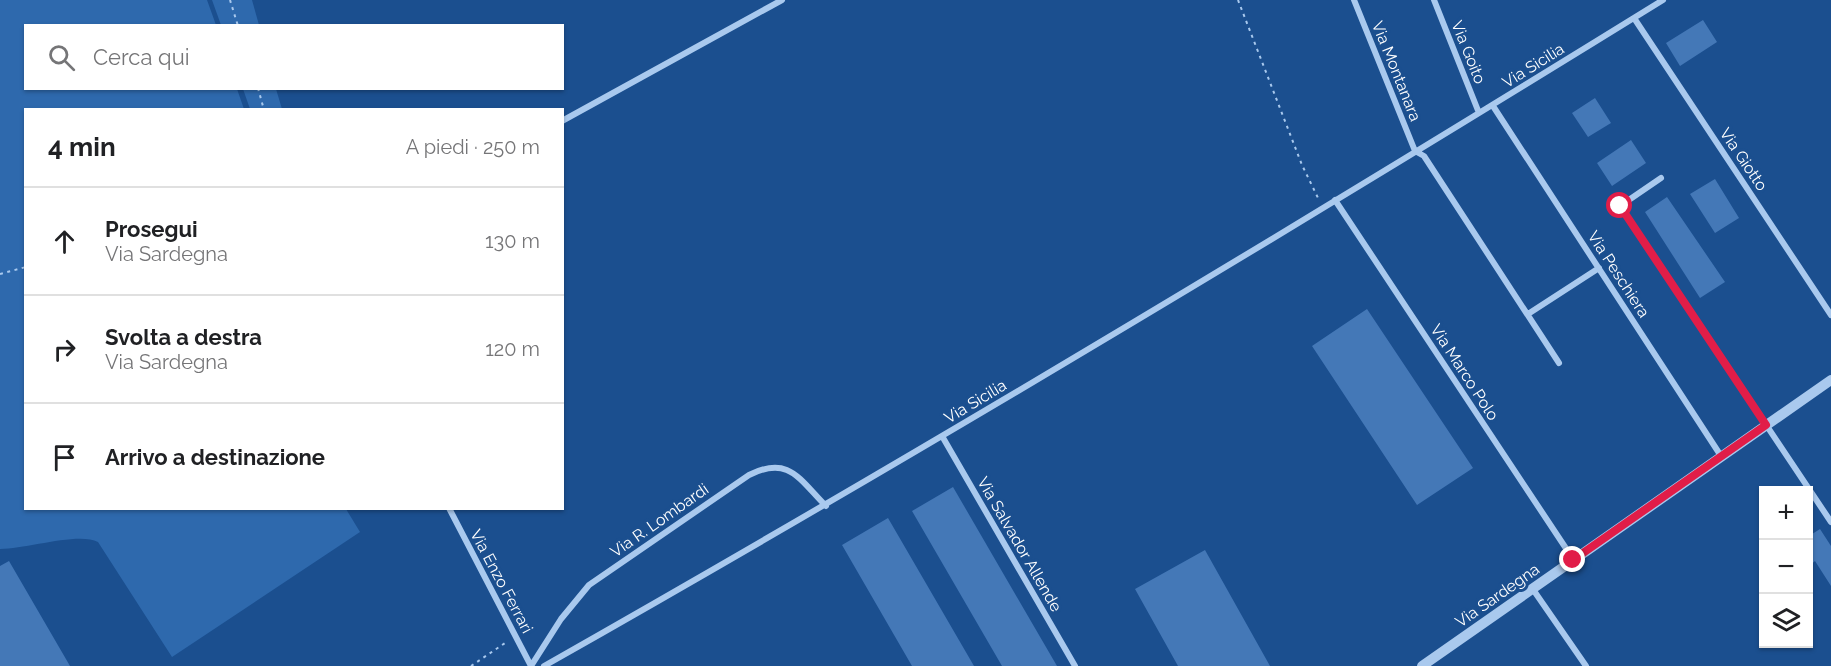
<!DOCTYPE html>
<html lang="it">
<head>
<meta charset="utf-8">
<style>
  body { margin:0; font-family:Raleway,sans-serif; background:#f2f2f2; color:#202124 }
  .controls { position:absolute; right:18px; bottom:18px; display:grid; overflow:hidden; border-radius:0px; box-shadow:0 2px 4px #0004 }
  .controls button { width:54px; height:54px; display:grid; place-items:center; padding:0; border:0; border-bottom:2px solid #e0e0e0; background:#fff; color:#202124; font:30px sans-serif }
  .stop { position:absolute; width:18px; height:18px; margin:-14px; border:4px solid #e11d48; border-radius:50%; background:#fff }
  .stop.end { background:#e11d48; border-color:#fff; box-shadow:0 2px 6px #0008 }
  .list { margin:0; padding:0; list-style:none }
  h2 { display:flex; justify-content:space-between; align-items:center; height:78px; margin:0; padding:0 24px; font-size:26px }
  h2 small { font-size:20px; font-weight:400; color:#757577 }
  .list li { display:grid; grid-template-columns:39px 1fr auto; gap:18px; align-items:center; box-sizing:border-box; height:108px; padding:0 24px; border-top:2px solid #e0e0e0 }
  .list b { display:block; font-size:22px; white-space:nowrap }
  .list p { margin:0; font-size:20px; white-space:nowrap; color:#757577 }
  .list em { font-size:20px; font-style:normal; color:#757577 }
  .icon { flex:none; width:33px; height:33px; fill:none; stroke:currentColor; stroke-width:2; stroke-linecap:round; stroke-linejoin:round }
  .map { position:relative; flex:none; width:1831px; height:666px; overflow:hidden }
  .search { position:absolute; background:#fff; box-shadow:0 2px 4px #0004; left:24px; top:24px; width:540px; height:66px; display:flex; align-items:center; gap:15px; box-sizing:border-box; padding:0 21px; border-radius:0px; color:#757577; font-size:22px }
  .panel { position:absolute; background:#fff; box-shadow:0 2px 4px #0004; left:24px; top:108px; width:540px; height:402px; border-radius:0px }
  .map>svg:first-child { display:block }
  .green { fill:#2e69ad }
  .building { fill:#4478b7 }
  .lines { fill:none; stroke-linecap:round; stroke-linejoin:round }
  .path { stroke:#a9c9ee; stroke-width:2; stroke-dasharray:3 4.5; stroke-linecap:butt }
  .minor { stroke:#a9c9ee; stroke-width:6 }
  .tertiary { stroke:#a9c9ee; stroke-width:10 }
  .route { stroke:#e11d48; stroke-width:8 }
  .labels { text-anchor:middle; stroke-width:6; stroke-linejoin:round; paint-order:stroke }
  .street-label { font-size:16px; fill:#fff; stroke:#1b4f8f }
</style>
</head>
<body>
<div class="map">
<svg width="1831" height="666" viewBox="0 0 1831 666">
  <rect width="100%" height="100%" fill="#1b4f8f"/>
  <!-- green -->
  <path class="green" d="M 0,0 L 207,0 L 216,25 L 26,26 L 26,88 L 237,89 L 244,109 L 26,110 L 26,508 L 346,509 L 360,532 L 172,657 L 98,542 C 78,532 27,549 0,549 Z
    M 212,0 L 252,0 L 259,25 L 221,25 Z
    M 243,89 L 276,89 L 282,109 L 250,109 Z"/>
  <!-- building -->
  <path class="building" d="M 1703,20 L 1717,42 L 1680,66 L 1666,43 Z
    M 1595,98 L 1611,123 L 1588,137 L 1572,113 Z
    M 1631,140 L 1646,163 L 1612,186 L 1597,163 Z
    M 1715,179 L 1739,218 L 1715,233 L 1690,194 Z
    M 1667,197 L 1725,282 L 1700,298 L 1645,212 Z
    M 1367,309 L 1473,468 L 1417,505 L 1312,346 Z
    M 953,487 L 1057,666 L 1002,666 L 912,511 Z
    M 888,518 L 974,666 L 912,666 L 842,545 Z
    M 1820,529 L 1831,546 L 1831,586 L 1815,561 L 1809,566 L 1809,536 Z
    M 1205,550 L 1270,666 L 1178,666 L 1135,589 Z
    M 9,561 L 70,666 L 0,666 L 0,566 Z"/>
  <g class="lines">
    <!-- path -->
    <path class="path" d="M 230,0 L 238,26
      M 1238,0 L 1302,165 L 1319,200
      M 258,88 L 264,110
      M 0,274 L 26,267
      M 471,666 L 508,641"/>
    <!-- minor -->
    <path class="minor" d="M 1354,0 L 1415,151 L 1424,156 L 1559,363
      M 1434,0 L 1479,113
      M 1634,18 L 1831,315
      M 1493,106 L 1721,456
      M 562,121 L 782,0
      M 1661,178 L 1620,206 L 1831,522
      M 1335,200 L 1573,559
      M 1528,314 L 1599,268
      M 942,436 L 1075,666
      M 449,508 L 531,666
      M 1532,588 L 1586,666
      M 531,666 L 561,619 L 589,585 L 749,475 C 789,455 799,479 826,506
      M 544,666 C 922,452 1294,228 1663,0"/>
    <!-- tertiary -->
    <path class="tertiary" d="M 1422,666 L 1831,380"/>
  </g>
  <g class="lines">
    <!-- route -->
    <path class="route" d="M 1573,560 L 1766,425 L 1620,206"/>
  </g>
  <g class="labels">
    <!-- street labels -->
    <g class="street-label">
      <text transform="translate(1469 52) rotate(68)" y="6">Via Goito</text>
      <text transform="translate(1533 65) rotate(-32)" y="6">Via Sicilia</text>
      <text transform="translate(1397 71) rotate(68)" y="6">Via Montanara</text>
      <text transform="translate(1744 159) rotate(56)" y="6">Via Giotto</text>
      <text transform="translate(1619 274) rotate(57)" y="6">Via Peschiera</text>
      <text transform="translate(1465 372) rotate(57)" y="6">Via Marco Polo</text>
      <text transform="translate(975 401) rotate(-31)" y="6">Via Sicilia</text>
      <text transform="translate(659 520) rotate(-35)" y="6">Via R. Lombardi</text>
      <text transform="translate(1020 544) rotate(60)" y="6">Via Salvador Allende</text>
      <text transform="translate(502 581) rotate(62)" y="6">Via Enzo Ferrari</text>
      <text transform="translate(1497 595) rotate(-35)" y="6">Via Sardegna</text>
    </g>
  </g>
</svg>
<div class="controls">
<button>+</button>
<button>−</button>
<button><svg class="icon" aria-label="layers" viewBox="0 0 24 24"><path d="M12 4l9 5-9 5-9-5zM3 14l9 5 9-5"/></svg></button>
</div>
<div class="stop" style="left:1620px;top:206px"></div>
<div class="stop end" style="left:1573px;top:560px"></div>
<div class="search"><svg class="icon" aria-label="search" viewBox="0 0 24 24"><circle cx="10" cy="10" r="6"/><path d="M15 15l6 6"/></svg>Cerca qui</div>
<section class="panel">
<h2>4 min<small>A piedi · 250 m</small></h2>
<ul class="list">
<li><svg class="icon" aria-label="ahead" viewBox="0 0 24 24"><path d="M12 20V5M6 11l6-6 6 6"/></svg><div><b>Prosegui</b><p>Via Sardegna</p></div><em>130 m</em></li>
<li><svg class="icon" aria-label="right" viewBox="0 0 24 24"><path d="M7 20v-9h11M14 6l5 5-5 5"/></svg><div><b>Svolta a destra</b><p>Via Sardegna</p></div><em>120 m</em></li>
<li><svg class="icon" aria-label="arrive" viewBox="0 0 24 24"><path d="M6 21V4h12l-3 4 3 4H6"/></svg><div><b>Arrivo a destinazione</b></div></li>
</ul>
</section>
</div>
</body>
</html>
